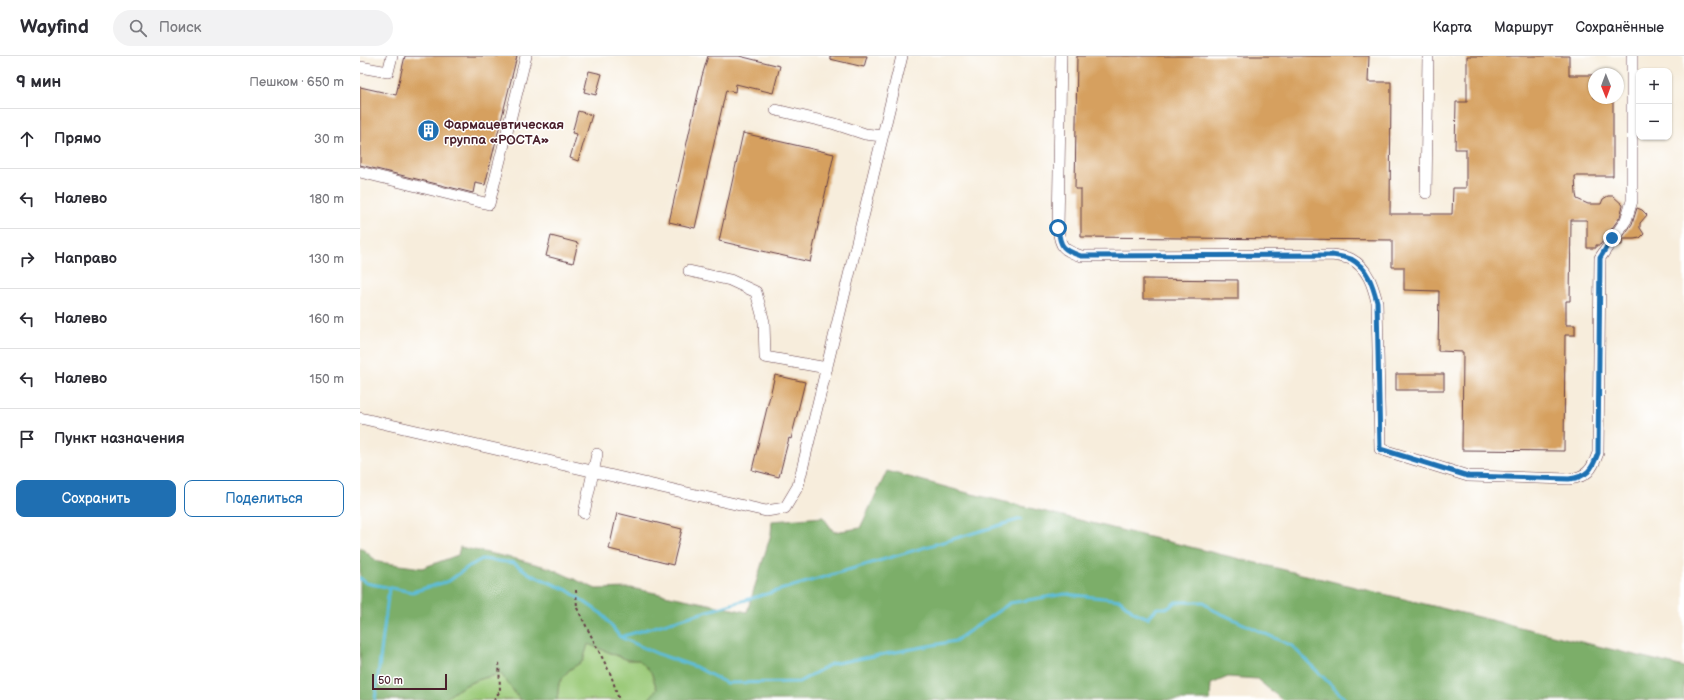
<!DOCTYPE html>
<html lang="ru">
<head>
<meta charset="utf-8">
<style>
  body { margin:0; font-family:"Balsamiq Sans",sans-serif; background:#f2f2f3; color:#2b2b33 }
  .controls { position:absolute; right:12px; top:12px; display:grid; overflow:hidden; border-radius:8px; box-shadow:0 1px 3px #0004 }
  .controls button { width:36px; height:36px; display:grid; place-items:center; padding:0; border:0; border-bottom:1px solid #e1e1e2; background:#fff; color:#2b2b33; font:20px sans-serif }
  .compass { position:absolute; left:1228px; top:12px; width:36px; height:36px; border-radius:50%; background:#fff; box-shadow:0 1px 3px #0004; rotate:179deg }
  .scale { position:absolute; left:12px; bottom:10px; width:75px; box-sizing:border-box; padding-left:4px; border:2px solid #4a1f2b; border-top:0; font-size:11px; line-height:14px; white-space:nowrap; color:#4a1f2b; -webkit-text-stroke:3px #fff; paint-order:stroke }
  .stop { position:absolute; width:12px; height:12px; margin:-9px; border:3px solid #1f6fb2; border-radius:50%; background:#fff }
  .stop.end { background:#1f6fb2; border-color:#fff; box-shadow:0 1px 4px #0008 }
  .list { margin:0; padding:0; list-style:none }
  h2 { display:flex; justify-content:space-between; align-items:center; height:52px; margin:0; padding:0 16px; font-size:17px }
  h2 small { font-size:13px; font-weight:400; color:#7c7c81 }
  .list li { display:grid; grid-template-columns:26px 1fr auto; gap:12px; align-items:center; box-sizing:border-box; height:60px; padding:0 16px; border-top:1px solid #e1e1e2 }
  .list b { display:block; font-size:15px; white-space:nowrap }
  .list em { font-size:13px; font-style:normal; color:#7c7c81 }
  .actions { display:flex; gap:8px; padding:12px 16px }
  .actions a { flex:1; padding:9px 0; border:1px solid #1f6fb2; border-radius:8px; text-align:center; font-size:14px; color:#1f6fb2 }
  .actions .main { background:#1f6fb2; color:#fff }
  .icon { flex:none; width:22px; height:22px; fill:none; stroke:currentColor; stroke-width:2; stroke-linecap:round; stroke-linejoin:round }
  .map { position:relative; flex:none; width:1324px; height:644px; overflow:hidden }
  header { display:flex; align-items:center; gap:24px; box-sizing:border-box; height:56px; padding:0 20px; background:#fff; border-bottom:1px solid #e1e1e2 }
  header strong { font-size:19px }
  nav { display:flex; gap:22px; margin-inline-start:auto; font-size:14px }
  .search { width:280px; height:36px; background:#f2f2f3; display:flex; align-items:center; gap:10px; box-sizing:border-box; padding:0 14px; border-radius:22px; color:#7c7c81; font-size:15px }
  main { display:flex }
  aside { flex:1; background:#fff }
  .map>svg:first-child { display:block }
  .green { fill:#9bca79; stroke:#727452 }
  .forest { fill:#7cae69; stroke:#63664a }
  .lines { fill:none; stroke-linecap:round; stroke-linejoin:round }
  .stream { stroke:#5dbddb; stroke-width:3 }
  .building { fill:#d6a05e }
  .minor-casing { stroke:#643e46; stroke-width:12 }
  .path { stroke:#643e46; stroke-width:2; stroke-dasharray:3 3; stroke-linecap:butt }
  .minor { stroke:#fff; stroke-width:11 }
  .route { stroke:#1f6fb2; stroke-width:5 }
  .labels { text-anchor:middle; stroke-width:3; stroke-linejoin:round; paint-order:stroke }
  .poi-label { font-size:13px; font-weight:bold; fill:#4a1f2b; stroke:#fff; text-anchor:start }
</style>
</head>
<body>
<header>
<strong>Wayfind</strong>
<div class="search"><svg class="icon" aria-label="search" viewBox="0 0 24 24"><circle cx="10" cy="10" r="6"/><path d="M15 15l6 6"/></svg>Поиск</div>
<nav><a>Карта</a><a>Маршрут</a><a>Сохранённые</a></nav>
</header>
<main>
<aside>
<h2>9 мин<small>Пешком · 650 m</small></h2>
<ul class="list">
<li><svg class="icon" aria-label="ahead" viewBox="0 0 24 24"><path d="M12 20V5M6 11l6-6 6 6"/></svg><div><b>Прямо</b></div><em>30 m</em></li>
<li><svg class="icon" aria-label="left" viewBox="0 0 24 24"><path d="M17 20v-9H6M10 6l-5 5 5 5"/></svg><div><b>Налево</b></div><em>180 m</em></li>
<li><svg class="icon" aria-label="right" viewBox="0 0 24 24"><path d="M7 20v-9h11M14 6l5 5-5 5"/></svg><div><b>Направо</b></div><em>130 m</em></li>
<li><svg class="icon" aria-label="left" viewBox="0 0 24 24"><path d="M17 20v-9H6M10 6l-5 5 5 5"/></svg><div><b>Налево</b></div><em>160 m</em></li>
<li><svg class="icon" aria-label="left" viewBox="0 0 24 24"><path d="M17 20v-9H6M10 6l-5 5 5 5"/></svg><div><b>Налево</b></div><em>150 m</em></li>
<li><svg class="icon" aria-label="arrive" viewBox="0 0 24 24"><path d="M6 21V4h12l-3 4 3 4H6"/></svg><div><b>Пункт назначения</b></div></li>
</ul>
<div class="actions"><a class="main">Сохранить</a><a>Поделиться</a></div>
</aside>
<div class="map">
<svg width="1324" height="644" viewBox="0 0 1324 644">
  <rect width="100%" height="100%" fill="#fff"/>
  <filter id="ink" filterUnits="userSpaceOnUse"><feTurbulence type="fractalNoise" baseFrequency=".025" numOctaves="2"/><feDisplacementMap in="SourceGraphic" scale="8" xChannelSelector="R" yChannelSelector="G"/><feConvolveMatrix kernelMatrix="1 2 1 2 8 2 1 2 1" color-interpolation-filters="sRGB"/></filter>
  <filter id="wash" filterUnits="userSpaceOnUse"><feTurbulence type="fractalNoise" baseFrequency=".012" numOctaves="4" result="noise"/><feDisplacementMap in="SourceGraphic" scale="16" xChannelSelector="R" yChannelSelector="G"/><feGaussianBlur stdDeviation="0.9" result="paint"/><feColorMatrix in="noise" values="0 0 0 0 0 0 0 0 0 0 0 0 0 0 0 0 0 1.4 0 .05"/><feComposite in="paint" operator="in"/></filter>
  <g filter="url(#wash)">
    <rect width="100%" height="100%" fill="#f7eddc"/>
    <!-- green -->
    <path class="green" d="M 228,588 L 268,604 L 279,604 L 291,616 L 297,634 L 288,644 L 197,644 L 199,627 L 209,614 L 223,605 Z
      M 141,618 L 160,644 L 84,644 C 102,628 118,623 141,618 Z"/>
    <!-- forest -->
    <path class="forest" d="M 527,415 L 604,436 L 1324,611 L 1324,644 L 922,644 L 897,623 L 868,621 L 851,628 L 850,644 L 288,644 L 297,633 L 291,616 L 279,604 L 268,604 L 228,588 L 223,605 L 209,614 L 199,627 L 197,644 L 160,644 L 141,618 C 119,622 101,629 84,644 L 0,644 L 0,491 L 18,506 L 62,512 L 98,499 L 100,491 L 156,503 L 190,512 L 236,533 L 271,532 L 387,556 L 411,478 L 412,465 L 463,461 L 474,476 L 500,472 Z"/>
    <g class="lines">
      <!-- stream -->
      <path class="stream" d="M 0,522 L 6,527 L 52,536 L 89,525 L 108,511 L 122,503 L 154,507 L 170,518 L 207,534 L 242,558 L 260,581 L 298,598 L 336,611 L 366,627 L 439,626 L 471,608 L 595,585 L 650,547 L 705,538 L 743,542 L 760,544 L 774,556 L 788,562 L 797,552 L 808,552 L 816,546 L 844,546 L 851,553 L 932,590 L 986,644
        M 260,581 L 661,463
        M 15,644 L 29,532"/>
    </g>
    <g id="blocks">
      <!-- building -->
      <path class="building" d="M 45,0 L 157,0 L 125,129 L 115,127 L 113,137 L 0,109 L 0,31 L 36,39 Z
        M 348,0 L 379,0 L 420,10 L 413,37 L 376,28 L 375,36 L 366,34 L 335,172 L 309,166 L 342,20 Z
        M 470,0 L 507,0 L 504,11 L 470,3 Z
        M 717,0 L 1009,0 L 1008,26 L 1031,26 L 1030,158 L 1092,158 L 1093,132 L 1106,132 L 1106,93 L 1095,93 L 1096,46 L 1107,46 L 1107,0 L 1209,0 L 1209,19 L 1234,19 L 1234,42 L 1253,42 L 1253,120 L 1215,120 L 1216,138 L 1217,143 L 1228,148 L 1241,148 L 1243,143 L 1248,140 L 1253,140 L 1263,149 L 1260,161 L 1240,189 L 1236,189 L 1236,192 L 1227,192 L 1227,164 L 1211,164 L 1210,245 L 1206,245 L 1206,269 L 1215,269 L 1215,279 L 1205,279 L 1204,395 L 1102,394 L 1103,296 L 1078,295 L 1079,235 L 1044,234 L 1044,211 L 1032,211 L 1032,184 L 721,181 L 721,133 L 715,133 Z
        M 229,15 L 242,18 L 236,39 L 224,36 Z
        M 218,55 L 232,59 L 218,105 L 210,102 L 217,78 L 212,77 Z
        M 383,77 L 474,98 L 450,206 L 359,185 Z
        M 1277,152 L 1282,154 L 1287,159 L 1280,167 L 1280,172 L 1284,178 L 1280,182 L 1274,183 L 1263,183 L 1262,189 L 1257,189 L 1272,168 Z
        M 191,180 L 218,187 L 213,207 L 186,200 Z
        M 783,223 L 878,224 L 878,243 L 783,243 Z
        M 1036,318 L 1084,318 L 1084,334 L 1036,334 Z
        M 415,319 L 445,326 L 431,383 L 429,382 L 419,421 L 392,414 Z
        M 257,457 L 322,473 L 313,509 L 249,493 Z"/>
    </g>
  </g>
  <g filter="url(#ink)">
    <use href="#blocks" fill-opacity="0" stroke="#643e46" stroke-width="1"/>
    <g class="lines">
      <defs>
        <path id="minor" d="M 701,0 L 698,172 C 700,191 703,194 721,200 L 972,199 C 978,200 986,201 991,203 C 1008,212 1013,230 1017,246 L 1020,393 L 1108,420 L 1209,423 C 1227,421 1232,414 1238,397 L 1240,202 L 1266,164 L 1272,145 L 1272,0
          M 0,11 L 28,16 L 32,0
          M 416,54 L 475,68 L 505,78 L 522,80
          M 0,116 L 129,148 L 166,0
          M 1066,137 L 1068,0
          M 329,215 L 370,224 L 396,236 L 404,266 L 405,301 L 467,312
          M 0,362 L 406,455 L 425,452 L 438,430 L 542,0
          M 224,457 L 237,398"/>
      </defs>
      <!-- minor casing -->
      <use href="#minor" class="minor-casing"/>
      <!-- path -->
      <path class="path" d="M 216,534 L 217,552 L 251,619 L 259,644
        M 134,644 L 140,635 L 139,604"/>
      <!-- minor -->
      <use href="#minor" class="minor"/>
    </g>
  </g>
  <g class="lines" filter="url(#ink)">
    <!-- route -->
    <path class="route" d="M 698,172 C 700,191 703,194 721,200 L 972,199 C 978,200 985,201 991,203 C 1008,212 1013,230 1017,246 L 1020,393 L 1108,420 L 1209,423 C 1227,421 1232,414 1238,397 L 1240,202 L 1252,182"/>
  </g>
  <!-- icons -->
  <defs>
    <symbol id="building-disc" viewBox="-11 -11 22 22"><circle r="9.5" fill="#1f6fb2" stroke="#fff"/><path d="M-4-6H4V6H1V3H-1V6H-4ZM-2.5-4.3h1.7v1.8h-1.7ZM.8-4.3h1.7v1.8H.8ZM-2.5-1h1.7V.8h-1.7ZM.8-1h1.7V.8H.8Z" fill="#fff"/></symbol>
  </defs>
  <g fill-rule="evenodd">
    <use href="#building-disc" x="56" y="62" width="25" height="25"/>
  </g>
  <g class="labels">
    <!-- poi labels -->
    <g class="poi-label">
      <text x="84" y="73">Фармацевтическая<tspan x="84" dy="15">группа «РОСТА»</tspan></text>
    </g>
  </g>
</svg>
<div class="controls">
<button>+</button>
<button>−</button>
</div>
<svg class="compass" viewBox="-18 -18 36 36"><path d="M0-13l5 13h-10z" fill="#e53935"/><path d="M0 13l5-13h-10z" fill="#7c7c81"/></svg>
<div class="scale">50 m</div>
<div class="stop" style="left:698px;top:172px"></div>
<div class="stop end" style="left:1252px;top:182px"></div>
</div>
</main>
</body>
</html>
